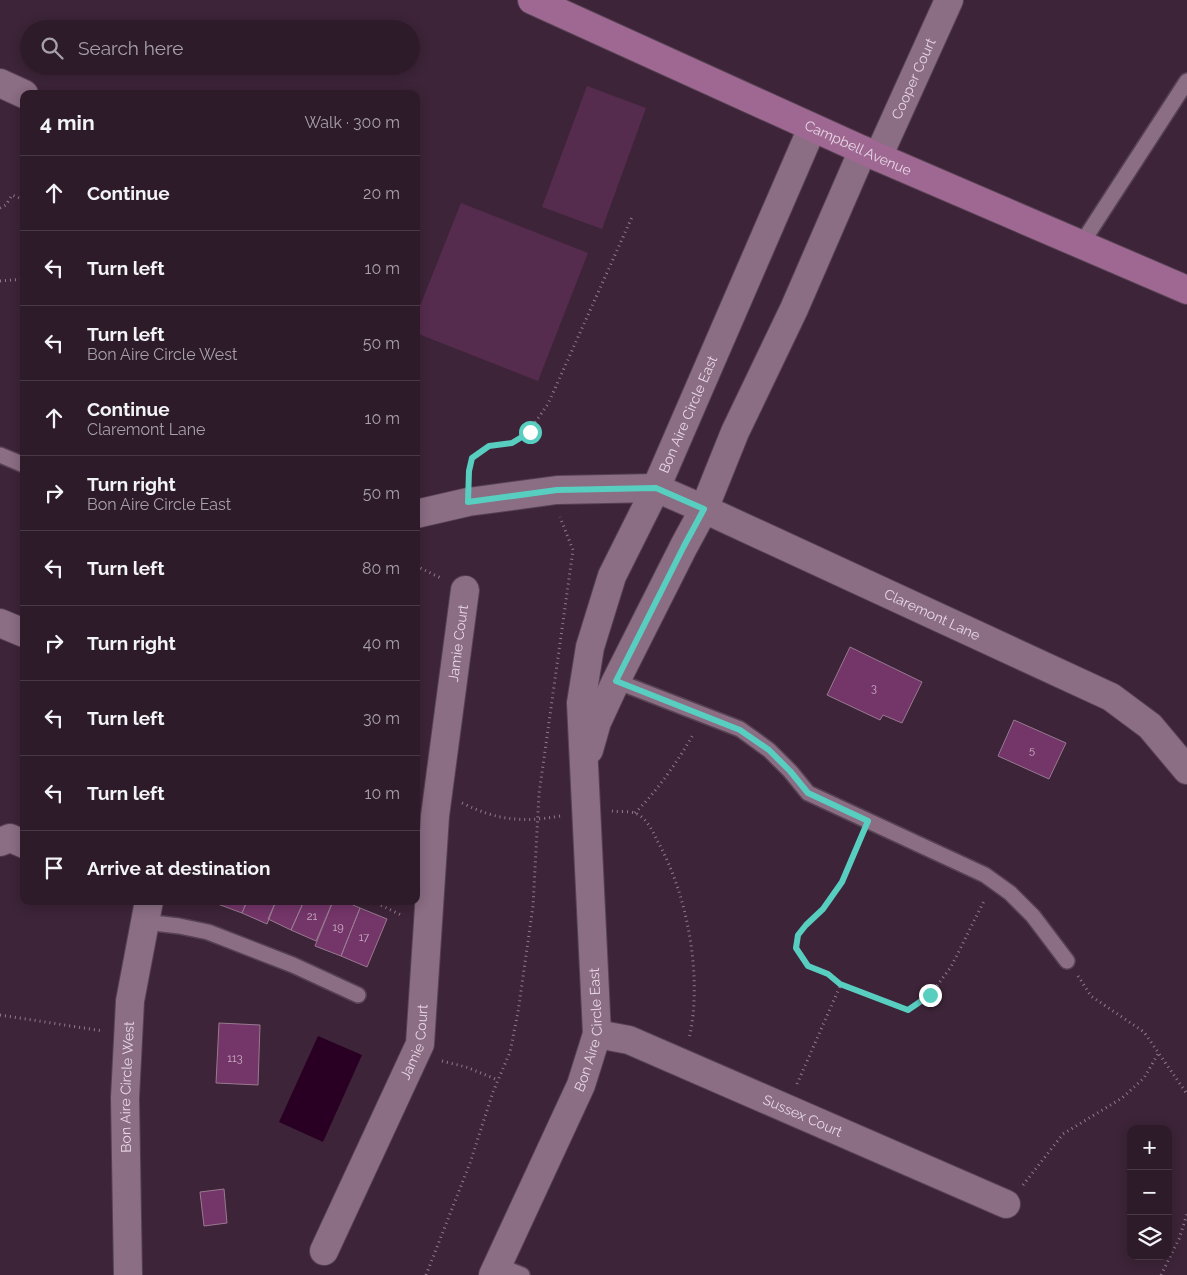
<!DOCTYPE html>
<html lang="en">
<head>
<meta charset="utf-8">
<style>
  body { margin:0; font-family:Raleway,sans-serif; background:#362432; color:#f1f3f6 }
  .controls { position:absolute; right:15px; bottom:15px; display:grid; overflow:hidden; border-radius:10px; box-shadow:0 2px 12px #0003 }
  .controls button { width:45px; height:45px; display:grid; place-items:center; padding:0; border:0; border-bottom:1px solid #493947; background:#2e1b2a; color:#f1f3f6; font:25px sans-serif }
  .stop { position:absolute; width:15px; height:15px; margin:-11px; border:4px solid #58cec0; border-radius:50%; background:#fff }
  .stop.end { background:#58cec0; border-color:#fff; box-shadow:0 1px 5px #0008 }
  .list { margin:0; padding:0; list-style:none }
  h2 { display:flex; justify-content:space-between; align-items:center; height:65px; margin:0; padding:0 20px; font-size:21px }
  h2 small { font-size:16px; font-weight:400; color:#a7a1a8 }
  .list li { display:grid; grid-template-columns:32px 1fr auto; gap:15px; align-items:center; box-sizing:border-box; height:75px; padding:0 20px; border-top:1px solid #493947 }
  .list b { display:block; font-size:19px; white-space:nowrap }
  .list p { margin:0; font-size:16px; white-space:nowrap; color:#a7a1a8 }
  .list em { font-size:16px; font-style:normal; color:#a7a1a8 }
  .icon { flex:none; width:28px; height:28px; fill:none; stroke:currentColor; stroke-width:2; stroke-linecap:round; stroke-linejoin:round }
  .map { position:relative; flex:none; width:1187px; height:1275px; overflow:hidden }
  .search { position:absolute; background:#2e1b2a; box-shadow:0 2px 12px #0003; left:20px; top:20px; width:400px; height:55px; display:flex; align-items:center; gap:12px; box-sizing:border-box; padding:0 18px; border-radius:28px; color:#a7a1a8; font-size:19px }
  .panel { position:absolute; background:#2e1b2a; box-shadow:0 2px 12px #0003; left:20px; top:90px; width:400px; height:815px; border-radius:10px }
  .map>svg:first-child { display:block }
  .green { fill:#562c4e }
  .water { fill:#290023 }
  .building { fill:#743569; stroke:#987a91 }
  .lines { fill:none; stroke-linecap:round; stroke-linejoin:round }
  .lane-casing { stroke:#564152; stroke-width:18 }
  .street-casing { stroke:#564152; stroke-width:30 }
  .secondary-casing { stroke:#564152; stroke-width:30 }
  .path { stroke:#907b8c; stroke-width:3; stroke-dasharray:1 4; stroke-linecap:butt }
  .lane { stroke:#8b6d84; stroke-width:15 }
  .street { stroke:#8b6d84; stroke-width:28 }
  .secondary { stroke:#9e6893; stroke-width:28 }
  .route { stroke:#58cec0; stroke-width:6 }
  .labels { text-anchor:middle; stroke-width:5; stroke-linejoin:round; paint-order:stroke }
  .number-label { font-size:11px; fill:#cbaec5 }
  .street-label { font-size:14px; fill:#e8d7e4; stroke:#321a2e }
</style>
</head>
<body>
<div class="map">
<svg width="1187" height="1275" viewBox="0 0 1187 1275">
  <rect width="100%" height="100%" fill="#3d2438"/>
  <!-- green -->
  <path class="green" d="M 587,86 L 646,108 L 602,229 L 542,207 Z
    M 461,203 L 588,253 L 538,381 L 416,333 L 416,316 Z"/>
  <!-- water -->
  <path class="water" d="M 318,1036 L 362,1055 L 323,1142 L 279,1122 Z"/>
  <!-- building -->
  <path class="building" d="M 850,647 L 922,682 L 902,723 L 883,715 L 880,720 L 827,695 Z
    M 1014,720 L 1066,743 L 1049,779 L 998,756 Z
    M 216,901 L 247,901 L 242,913 L 215,903 Z
    M 247,901 L 276,901 L 267,924 L 242,913 Z
    M 276,901 L 304,901 L 291,930 L 268,919 Z
    M 304,901 L 333,901 L 316,941 L 291,930 Z
    M 333,901 L 344,901 L 360,908 L 341,956 L 315,946 Z
    M 360,908 L 387,919 L 367,967 L 341,956 Z
    M 219,1023 L 260,1025 L 258,1085 L 216,1083 Z
    M 224,1189 L 227,1223 L 204,1226 L 200,1192 Z"/>
  <g class="lines">
    <defs>
      <path id="lane" d="M 1080,246 L 1187,81
        M 0,455 L 24,465
        M 616,681 L 740,729 L 769,750 L 790,771 L 808,793 L 985,875 L 1010,893 L 1033,916 L 1067,961
        M 145,922 L 179,926 L 208,932 L 293,965 L 358,995
        M 497,1265 L 522,1275"/>
      <g id="street">
        <path d="M 0,83 L 24,94"/>
        <path id="s1" d="M 878,157 L 949,0"/>
        <path id="s2" d="M 416,514 L 468,502 L 557,490 L 656,488 L 704,509 L 1111,697 L 1150,726 L 1187,770"/>
        <path d="M 0,623 L 24,633"/>
        <path d="M 589,750 L 597,722 L 616,681 L 684,546 L 704,509 L 735,432 L 794,309 L 863,150"/>
        <path d="M 0,842 L 10,838 L 24,844"/>
        <path id="s3" d="M 597,1034 L 629,1040 L 1006,1204"/>
        <path id="s4" d="M 324,1251 L 420,1044 L 435,816 L 465,590"/>
        <path id="s5" d="M 128,1275 L 125,1098 L 130,1001 L 149,901"/>
        <path id="s6" d="M 493,1275 L 581,1085 L 597,1034 L 581,703 L 590,647 L 612,576 L 656,488 L 812,128"/>
      </g>
      <g id="secondary">
        <path id="s7" d="M 532,0 L 878,157 L 1187,290"/>
      </g>
    </defs>
    <!-- lane casing -->
    <use href="#lane" class="lane-casing"/>
    <!-- street casing -->
    <use href="#street" class="street-casing"/>
    <!-- secondary casing -->
    <use href="#secondary" class="secondary-casing"/>
    <!-- path -->
    <path class="path" d="M 0,208 L 6,205 L 12,195 L 24,200
      M 0,281 L 24,279
      M 468,477 L 472,458 L 489,446 L 512,443 L 529,431 L 548,404 L 632,217
      M 416,566 L 443,579
      M 462,803 C 497,820 521,823 560,816
      M 612,811 C 619,812 629,811 635,813 C 647,818 653,832 658,842 C 688,896 703,979 689,1039
      M 635,813 C 658,790 678,761 694,733
      M 372,901 L 401,915
      M 1078,976 L 1091,996 L 1144,1032 L 1187,1094
      M 841,984 L 908,1010 L 930,995 L 951,967 L 985,899
      M 0,1015 L 103,1031
      M 442,1061 L 466,1067 L 498,1080
      M 797,1084 L 841,984 L 828,974 L 808,965 L 796,948 L 798,935 L 806,925 L 823,909 L 842,882 L 860,840
      M 1023,1185 L 1063,1134 L 1122,1098 L 1144,1078 L 1158,1054
      M 426,1275 L 470,1163 L 493,1092 L 510,1052 L 518,1012 L 533,906 L 539,794 L 573,550 L 560,517
      M 1161,1275 L 1179,1239 L 1187,1214"/>
    <!-- lane -->
    <use href="#lane" class="lane"/>
    <!-- street -->
    <use href="#street" class="street"/>
    <!-- secondary -->
    <use href="#secondary" class="secondary"/>
  </g>
  <g class="lines">
    <!-- route -->
    <path class="route" d="M 530,432 L 512,443 L 489,446 L 472,458 L 469,471 L 468,502 L 557,490 L 656,488 L 704,509 L 684,546 L 616,681 L 740,730 L 769,750 L 790,771 L 808,793 L 868,821 L 842,882 L 823,909 L 806,925 L 798,935 L 796,948 L 808,966 L 828,974 L 840,984 L 908,1010 L 930,995"/>
  </g>
  <g class="labels">
    <!-- number labels -->
    <g class="number-label">
      <text x="874" y="692">3</text>
      <text x="1032" y="754">5</text>
      <text x="312" y="920">21</text>
      <text x="338" y="931">19</text>
      <text x="364" y="941">17</text>
      <text x="235" y="1062">113</text>
    </g>
    <!-- street labels -->
    <g class="street-label">
      <text dy="5" stroke="none"><textPath href="#s1" startOffset="86">Cooper Court</textPath></text>
      <text dy="5" stroke="none"><textPath href="#s7" startOffset="358">Campbell Avenue</textPath></text>
      <text dy="5" stroke="none"><textPath href="#s6" startOffset="904">Bon Aire Circle East</textPath></text>
      <text dy="5" stroke="none"><textPath href="#s2" startOffset="546">Claremont Lane</textPath></text>
      <text dy="5" stroke="none"><textPath href="#s4" startOffset="631">Jamie Court</textPath></text>
      <text dy="5" stroke="none"><textPath href="#s6" startOffset="266">Bon Aire Circle East</textPath></text>
      <text dy="5" stroke="none"><textPath href="#s4" startOffset="229">Jamie Court</textPath></text>
      <text dy="5" stroke="none"><textPath href="#s5" startOffset="188">Bon Aire Circle West</textPath></text>
      <text dy="5" stroke="none"><textPath href="#s3" startOffset="222">Sussex Court</textPath></text>
    </g>
  </g>
</svg>
<div class="controls">
<button>+</button>
<button>−</button>
<button><svg class="icon" aria-label="layers" viewBox="0 0 24 24"><path d="M12 4l9 5-9 5-9-5zM3 14l9 5 9-5"/></svg></button>
</div>
<div class="stop" style="left:530px;top:432px"></div>
<div class="stop end" style="left:930px;top:995px"></div>
<div class="search"><svg class="icon" aria-label="search" viewBox="0 0 24 24"><circle cx="10" cy="10" r="6"/><path d="M15 15l6 6"/></svg>Search here</div>
<section class="panel">
<h2>4 min<small>Walk · 300 m</small></h2>
<ul class="list">
<li><svg class="icon" aria-label="ahead" viewBox="0 0 24 24"><path d="M12 20V5M6 11l6-6 6 6"/></svg><div><b>Continue</b></div><em>20 m</em></li>
<li><svg class="icon" aria-label="left" viewBox="0 0 24 24"><path d="M17 20v-9H6M10 6l-5 5 5 5"/></svg><div><b>Turn left</b></div><em>10 m</em></li>
<li><svg class="icon" aria-label="left" viewBox="0 0 24 24"><path d="M17 20v-9H6M10 6l-5 5 5 5"/></svg><div><b>Turn left</b><p>Bon Aire Circle West</p></div><em>50 m</em></li>
<li><svg class="icon" aria-label="ahead" viewBox="0 0 24 24"><path d="M12 20V5M6 11l6-6 6 6"/></svg><div><b>Continue</b><p>Claremont Lane</p></div><em>10 m</em></li>
<li><svg class="icon" aria-label="right" viewBox="0 0 24 24"><path d="M7 20v-9h11M14 6l5 5-5 5"/></svg><div><b>Turn right</b><p>Bon Aire Circle East</p></div><em>50 m</em></li>
<li><svg class="icon" aria-label="left" viewBox="0 0 24 24"><path d="M17 20v-9H6M10 6l-5 5 5 5"/></svg><div><b>Turn left</b></div><em>80 m</em></li>
<li><svg class="icon" aria-label="right" viewBox="0 0 24 24"><path d="M7 20v-9h11M14 6l5 5-5 5"/></svg><div><b>Turn right</b></div><em>40 m</em></li>
<li><svg class="icon" aria-label="left" viewBox="0 0 24 24"><path d="M17 20v-9H6M10 6l-5 5 5 5"/></svg><div><b>Turn left</b></div><em>30 m</em></li>
<li><svg class="icon" aria-label="left" viewBox="0 0 24 24"><path d="M17 20v-9H6M10 6l-5 5 5 5"/></svg><div><b>Turn left</b></div><em>10 m</em></li>
<li><svg class="icon" aria-label="arrive" viewBox="0 0 24 24"><path d="M6 21V4h12l-3 4 3 4H6"/></svg><div><b>Arrive at destination</b></div></li>
</ul>
</section>
</div>
</body>
</html>
